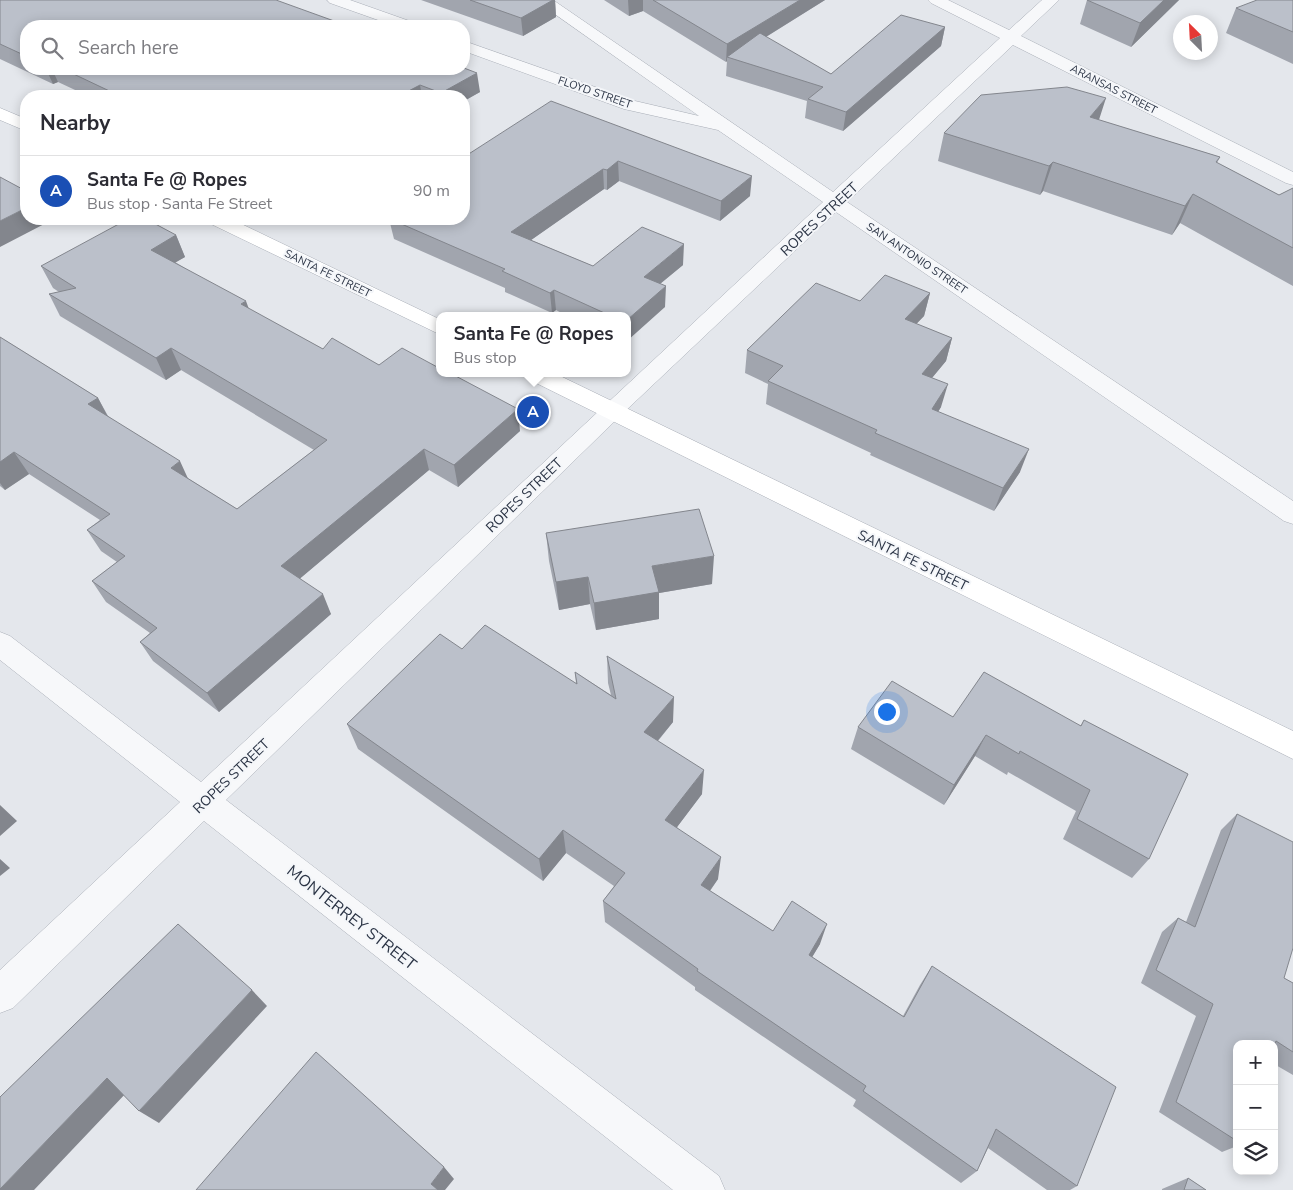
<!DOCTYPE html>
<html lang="en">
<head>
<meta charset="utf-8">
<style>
  body { margin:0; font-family:"Nunito Sans",sans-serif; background:#f2f2f3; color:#2b2b33 }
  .controls { position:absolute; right:15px; bottom:15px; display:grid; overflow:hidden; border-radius:10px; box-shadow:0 2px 12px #0003 }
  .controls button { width:45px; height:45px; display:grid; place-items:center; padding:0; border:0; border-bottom:1px solid #e1e1e2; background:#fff; color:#2b2b33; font:25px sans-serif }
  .compass { position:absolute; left:1173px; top:15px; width:45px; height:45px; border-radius:50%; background:#fff; box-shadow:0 2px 12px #0003; rotate:336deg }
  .you { position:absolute; left:886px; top:711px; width:18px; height:18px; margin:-12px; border:4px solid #fff; border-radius:50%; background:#1a73e8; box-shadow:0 0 0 8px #1a73e833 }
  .badge { display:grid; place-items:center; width:32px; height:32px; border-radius:50%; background:#d1495b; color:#fff; font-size:16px; font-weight:700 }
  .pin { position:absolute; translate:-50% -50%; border:2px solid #fff; box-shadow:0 1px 5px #0006 }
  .popup { position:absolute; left:436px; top:312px; width:195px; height:65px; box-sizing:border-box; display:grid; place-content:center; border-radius:10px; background:#fff; filter:drop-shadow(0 1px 4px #0005); font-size:16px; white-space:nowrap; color:#7c7c81 }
  .popup b { font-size:19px; color:#2b2b33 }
  .popup::after { content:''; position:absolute; left:50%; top:100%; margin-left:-10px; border:10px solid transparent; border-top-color:#fff }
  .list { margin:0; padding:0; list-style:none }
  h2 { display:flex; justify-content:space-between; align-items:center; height:65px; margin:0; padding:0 20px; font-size:21px }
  h2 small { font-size:16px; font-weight:400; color:#7c7c81 }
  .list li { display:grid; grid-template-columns:32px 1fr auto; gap:15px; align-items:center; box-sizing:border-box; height:70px; padding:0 20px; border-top:1px solid #e1e1e2 }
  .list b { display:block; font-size:19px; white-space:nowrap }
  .list p { margin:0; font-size:16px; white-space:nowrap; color:#7c7c81 }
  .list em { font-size:16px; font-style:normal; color:#7c7c81 }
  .icon { flex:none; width:28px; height:28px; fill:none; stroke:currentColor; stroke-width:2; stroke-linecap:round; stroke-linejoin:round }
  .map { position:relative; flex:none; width:1293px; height:1190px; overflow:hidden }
  .search { position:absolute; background:#fff; box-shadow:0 2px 12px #0003; left:20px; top:20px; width:450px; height:55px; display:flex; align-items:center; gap:12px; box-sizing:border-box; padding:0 18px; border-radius:20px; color:#7c7c81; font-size:19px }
  .panel { position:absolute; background:#fff; box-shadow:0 2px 12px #0003; left:20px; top:90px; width:450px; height:135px; border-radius:20px }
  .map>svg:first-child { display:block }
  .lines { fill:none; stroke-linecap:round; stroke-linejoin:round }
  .minor-casing { stroke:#a9aeb7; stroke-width:1 }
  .secondary-casing { stroke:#a9aeb7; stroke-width:1 }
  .minor { fill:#f7f8fa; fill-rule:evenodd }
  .secondary { fill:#fff; fill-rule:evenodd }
  .wall { fill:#a1a5ae }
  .shaded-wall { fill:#83868d }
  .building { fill:#bbc0ca; stroke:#83868d }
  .labels { text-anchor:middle; stroke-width:4; stroke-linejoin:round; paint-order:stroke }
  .far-street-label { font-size:11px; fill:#2b3445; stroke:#f4f6f9 }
  .street-label { font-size:14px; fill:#2b3445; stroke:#f4f6f9 }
  .near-street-label { font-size:16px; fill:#2b3445; stroke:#f4f6f9 }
</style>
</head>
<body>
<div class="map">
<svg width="1293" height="1190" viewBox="0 0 1293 1190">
  <rect width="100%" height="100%" fill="#e4e7ec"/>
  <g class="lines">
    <defs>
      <path id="minor" d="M 327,0 L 350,0 L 415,23 L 417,26 L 395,26 L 330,3 Z
        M 535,0 L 553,0 L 833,192 L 1000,38 L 931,3 L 928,0 L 948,0 L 1009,30 L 1042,0 L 1059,0 L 1021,36 L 1293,172 L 1293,185 L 1286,183 L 1013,45 L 847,202 L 1293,501 L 1293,524 L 1284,521 L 836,212 L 619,417 L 226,800 L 719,1176 L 725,1190 L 673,1190 L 204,821 L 13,1008 L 0,1013 L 0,970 L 180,802 L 0,660 L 0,632 L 10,636 L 201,782 L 823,202 L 718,130 L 624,109 L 464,51 L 464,41 L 635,101 L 699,116 Z"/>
      <path id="secondary" d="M 0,108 L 26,119 L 26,131 L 0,120 Z
        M 206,219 L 231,219 L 439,319 L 439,334 L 209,223 Z
        M 523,373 L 554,373 L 1293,731 L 1293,759 L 526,378 Z"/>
    </defs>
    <!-- minor casing -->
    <use href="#minor" class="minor-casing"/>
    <!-- secondary casing -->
    <use href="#secondary" class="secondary-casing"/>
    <!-- minor -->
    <use href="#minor" class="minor"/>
    <!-- secondary -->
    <use href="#secondary" class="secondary"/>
  </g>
  <!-- wall -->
  <path class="wall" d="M 0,0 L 26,26 L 26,69 L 464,69 L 480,92 L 464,101 L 464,96 L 88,96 L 58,82 L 53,84 L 0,59 Z
    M 421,0 L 555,0 L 556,17 L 523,36 Z
    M 604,0 L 825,0 L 766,37 L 831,74 L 945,27 L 941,46 L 843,131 L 805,118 L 807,101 L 726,76 L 727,61 L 726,62 L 643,11 L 629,16 Z
    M 1087,0 L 1179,0 L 1131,47 L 1080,24 Z
    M 1293,0 L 1293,64 L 1226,33 L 1236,8 Z
    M 551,101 L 750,196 L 720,221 L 619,181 L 607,190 L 604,189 L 531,240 L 593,266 L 683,265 L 660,284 L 665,307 L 627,316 L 567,316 L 556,310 L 552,313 L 505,292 L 505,288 L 394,239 L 389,219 L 464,219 Z
    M 1099,120 L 1220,157 L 1217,163 L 1279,195 L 1293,188 L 1293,286 L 1180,223 L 1172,235 L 1043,191 L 1040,195 L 938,161 L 944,133 Z
    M 176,235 L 185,257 L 175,262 L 249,309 L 323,349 L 379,365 L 520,431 L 458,487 L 429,470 L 300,578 L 331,614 L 219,712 L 153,661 L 140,642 L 150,633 L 106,602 L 92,581 L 117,562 L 101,551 L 87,530 L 100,520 L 29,474 L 5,490 L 0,486 L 0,337 L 98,398 L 108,416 L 189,479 L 237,509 L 314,450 L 181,370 L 166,380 L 60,316 L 49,294 L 59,292 L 53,288 L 41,266 Z
    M 930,293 L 924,316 L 916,324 L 952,338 L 946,361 L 932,378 L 941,407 L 938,412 L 1020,472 L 994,511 L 870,455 L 871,453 L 766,404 L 768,384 L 745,373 L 747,350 L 860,301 Z
    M 546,533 L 712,584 L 659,593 L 659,619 L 596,630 L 590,604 L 559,610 L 549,561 Z
    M 462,649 L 576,683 L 575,672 L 611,695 L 608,683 L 607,656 L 673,722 L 658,741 L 702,794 L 677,827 L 718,879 L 710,891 L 773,931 L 820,944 L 812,957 L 903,1016 L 920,985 L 932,966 L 1077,1186 L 1070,1190 L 1047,1190 L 988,1148 L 977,1171 L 961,1183 L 853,1106 L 856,1100 L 695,990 L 695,987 L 605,922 L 603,901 L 614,886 L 566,853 L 543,881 L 358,749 L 347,724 Z
    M 953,717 L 1081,725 L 1084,720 L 1149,859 L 1132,878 L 1063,839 L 1076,811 L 1008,772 L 1007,775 L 975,756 L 944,805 L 851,749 L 858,727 Z
    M 1237,814 L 1284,978 L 1293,983 L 1293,1075 L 1274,1064 L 1274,1044 L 1237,1044 L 1237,1146 L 1222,1152 L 1159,1112 L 1196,1016 L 1141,983 L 1162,932 L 1178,918 L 1186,922 L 1221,830 Z
    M 1188,1178 L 1206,1190 L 1162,1190 L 1162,1189 Z"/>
  <!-- shaded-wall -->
  <path class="shaded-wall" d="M 553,0 L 555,0 L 556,17 L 523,36 L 521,18 Z
    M 628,0 L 643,0 L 643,11 L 629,16 Z
    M 800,0 L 825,0 L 732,58 L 727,57 L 727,61 L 726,62 L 727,44 Z
    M 1164,0 L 1179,0 L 1131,47 L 1140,23 Z
    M 945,27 L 941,46 L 843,131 L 846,112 Z
    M 46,69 L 52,69 L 58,82 L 53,84 Z
    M 477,73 L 480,92 L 464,101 L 464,96 L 441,96 L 441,93 Z
    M 420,85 L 422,96 L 399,96 Z
    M 1106,98 L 1097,126 L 1090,117 Z
    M 618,161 L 619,181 L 607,190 L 607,170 Z
    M 1053,162 L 1043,191 L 1040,195 L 1049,166 Z
    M 603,169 L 604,189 L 514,252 L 511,232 Z
    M 752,176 L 750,196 L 720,221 L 721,201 Z
    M 1193,194 L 1180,223 L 1172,235 L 1185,206 Z
    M 26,208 L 26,219 L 51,219 L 52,220 L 0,247 L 0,221 Z
    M 176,235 L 185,257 L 161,271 L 151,250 Z
    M 684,244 L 683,265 L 644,297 L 644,277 Z
    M 666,286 L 665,307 L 627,341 L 627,320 Z
    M 554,290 L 556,310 L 552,313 L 550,293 Z
    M 930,293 L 924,316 L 899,342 L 905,319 Z
    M 246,301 L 254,323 L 241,304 Z
    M 952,338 L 946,361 L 916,397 L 922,374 Z
    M 171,348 L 181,370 L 166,380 L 156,358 Z
    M 948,384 L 941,407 L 925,432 L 932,409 Z
    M 98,398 L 109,419 L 88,404 Z
    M 518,409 L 520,431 L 458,487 L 454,465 Z
    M 424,449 L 429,470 L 290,587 L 281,566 Z
    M 1029,449 L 1020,472 L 994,511 L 1003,488 Z
    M 14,452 L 29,474 L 5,490 L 0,483 L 0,462 Z
    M 180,461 L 190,483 L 171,468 Z
    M 714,556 L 712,584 L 659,593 L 659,619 L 596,630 L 594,603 L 652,566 Z
    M 588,577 L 590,604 L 559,610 L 556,582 Z
    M 323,594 L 331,614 L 219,712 L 207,693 Z
    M 674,697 L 673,722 L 644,757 L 644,732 Z
    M 986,735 L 975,756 L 944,805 L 954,785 Z
    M 704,770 L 702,794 L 665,843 L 665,820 Z
    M 0,805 L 17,821 L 0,836 Z
    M 563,830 L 566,853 L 543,881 L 539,859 Z
    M 721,857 L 718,879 L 699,906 L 701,885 Z
    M 0,859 L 10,868 L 0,876 Z
    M 827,924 L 820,944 L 802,974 L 809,955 Z
    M 252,990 L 267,1006 L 159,1123 L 139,1111 Z
    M 107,1078 L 128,1091 L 34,1190 L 0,1190 L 0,1189 Z
    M 444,1167 L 454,1179 L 445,1190 L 437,1190 L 431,1184 Z"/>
  <!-- building -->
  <path class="building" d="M 0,0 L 276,0 L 348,26 L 26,26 L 26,56 L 0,44 Z
    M 470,0 L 553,0 L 521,18 Z
    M 653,0 L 800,0 L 727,44 Z
    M 1087,0 L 1164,0 L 1140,23 Z
    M 1257,0 L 1293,0 L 1293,32 L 1236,8 Z
    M 901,15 L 945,27 L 846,112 L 808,99 L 823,87 L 727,57 L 760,33 L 831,74 Z
    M 464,68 L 477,73 L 441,93 L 420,85 L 399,96 L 120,96 L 63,69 L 464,69 Z
    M 1067,87 L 1106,98 L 1090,117 L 1220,157 L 1216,162 L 1279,195 L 1293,188 L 1293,248 L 1193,194 L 1185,206 L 1053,162 L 1049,166 L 944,133 L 981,95 Z
    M 551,101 L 752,176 L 721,201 L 618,161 L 607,170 L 603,169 L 511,232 L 593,266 L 642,227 L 684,244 L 644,277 L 666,286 L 627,320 L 627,316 L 611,316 L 554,290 L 550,293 L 502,271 L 505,269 L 390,219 L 464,219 L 464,157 Z
    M 0,177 L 26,191 L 26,208 L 0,221 Z
    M 128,219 L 146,219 L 176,235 L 151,250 L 246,301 L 241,304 L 323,349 L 332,338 L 379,365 L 402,348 L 439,368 L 439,373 L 450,373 L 518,409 L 454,465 L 424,449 L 281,566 L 323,594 L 207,693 L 140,642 L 157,628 L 92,581 L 125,556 L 87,530 L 110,514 L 14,452 L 0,462 L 0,337 L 98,398 L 88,404 L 180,461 L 171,468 L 237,509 L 327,440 L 171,348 L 156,358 L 49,294 L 76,288 L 41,266 Z
    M 885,275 L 930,293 L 905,319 L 952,338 L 922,374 L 948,384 L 932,409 L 1029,449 L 1003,488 L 875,433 L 877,430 L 768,381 L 783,366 L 747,350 L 816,283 L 860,301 Z
    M 699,509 L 714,556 L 652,566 L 659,592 L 594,603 L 588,577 L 556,582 L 546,533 Z
    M 485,625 L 577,684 L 575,672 L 616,699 L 607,656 L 674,697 L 644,732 L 704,770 L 665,820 L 721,857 L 701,885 L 773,931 L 792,901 L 827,924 L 809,955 L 904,1017 L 932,966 L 1116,1087 L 1077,1186 L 996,1129 L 977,1171 L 863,1091 L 866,1086 L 697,971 L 698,969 L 603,901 L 625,873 L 563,830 L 539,859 L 347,724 L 440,634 L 462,649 Z
    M 984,672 L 1081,726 L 1084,720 L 1188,774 L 1149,859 L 1077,819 L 1090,790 L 1020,751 L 1019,754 L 986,735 L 954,785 L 858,727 L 892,681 L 953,717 Z
    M 1237,814 L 1293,842 L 1293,948 L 1284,978 L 1293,983 L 1293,1052 L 1276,1041 L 1274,1046 L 1274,1044 L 1237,1044 L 1237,1141 L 1176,1102 L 1213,1004 L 1156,970 L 1178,918 L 1195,927 Z
    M 178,924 L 252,990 L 139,1111 L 107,1078 L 0,1189 L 0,1097 Z
    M 316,1052 L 444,1167 L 431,1184 L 438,1190 L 196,1190 Z
    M 1188,1178 L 1206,1190 L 1184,1190 Z"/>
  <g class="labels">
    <!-- far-street labels -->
    <g class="far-street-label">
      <text transform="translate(1114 89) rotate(27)" y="4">ARANSAS STREET</text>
      <text transform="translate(595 92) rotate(19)" y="4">FLOYD STREET</text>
      <text transform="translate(917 258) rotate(34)" y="4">SAN ANTONIO STREET</text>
      <text transform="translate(328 273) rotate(26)" y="4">SANTA FE STREET</text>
    </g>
    <!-- street labels -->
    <g class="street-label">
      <text transform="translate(819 219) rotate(-43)" y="5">ROPES STREET</text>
      <text transform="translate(524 495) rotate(-44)" y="5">ROPES STREET</text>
      <text transform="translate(913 560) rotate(26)" y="5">SANTA FE STREET</text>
      <text transform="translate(231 776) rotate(-44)" y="5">ROPES STREET</text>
    </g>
    <!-- near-street labels -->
    <g class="near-street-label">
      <text transform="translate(352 917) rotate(38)" y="6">MONTERREY STREET</text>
    </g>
  </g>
</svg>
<div class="controls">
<button>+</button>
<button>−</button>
<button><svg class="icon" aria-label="layers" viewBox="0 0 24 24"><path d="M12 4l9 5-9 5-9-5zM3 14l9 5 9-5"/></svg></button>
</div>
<svg class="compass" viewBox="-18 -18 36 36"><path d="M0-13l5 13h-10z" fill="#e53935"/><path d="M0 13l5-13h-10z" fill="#7c7c81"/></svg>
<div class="you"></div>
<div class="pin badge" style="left:533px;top:412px;background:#1a4fb4">A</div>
<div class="popup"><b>Santa Fe @ Ropes</b>Bus stop</div>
<div class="search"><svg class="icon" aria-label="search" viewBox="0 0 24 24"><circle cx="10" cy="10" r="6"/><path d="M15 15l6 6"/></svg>Search here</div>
<section class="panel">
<h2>Nearby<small></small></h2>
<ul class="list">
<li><span class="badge" style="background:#1a4fb4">A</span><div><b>Santa Fe @ Ropes</b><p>Bus stop · Santa Fe Street</p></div><em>90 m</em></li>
</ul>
</section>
</div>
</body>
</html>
